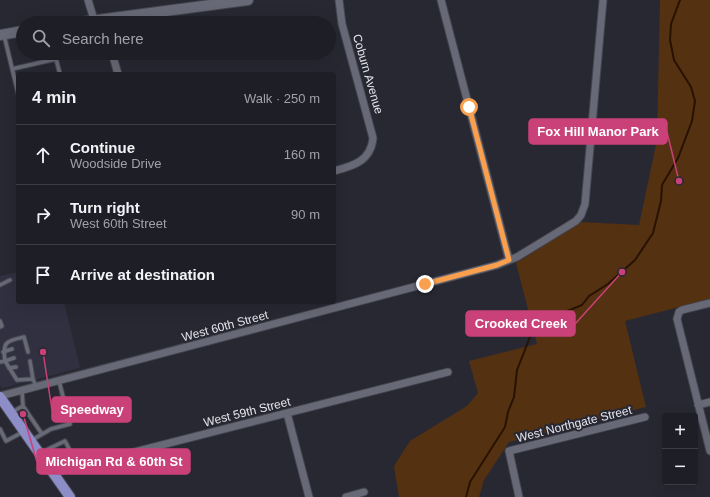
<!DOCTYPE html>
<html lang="en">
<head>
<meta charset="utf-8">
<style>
  body { margin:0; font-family:Arial,sans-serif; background:#2b2b32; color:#f1f3f6 }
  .controls { position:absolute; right:12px; bottom:12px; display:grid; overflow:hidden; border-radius:4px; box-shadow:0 4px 16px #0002 }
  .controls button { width:36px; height:36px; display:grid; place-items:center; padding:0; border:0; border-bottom:1px solid #3c3c43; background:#1e1e26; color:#f1f3f6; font:20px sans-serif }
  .stop { position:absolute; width:12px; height:12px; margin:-9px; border:3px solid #f99f4d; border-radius:50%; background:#fff }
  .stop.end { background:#f99f4d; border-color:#fff; box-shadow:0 1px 4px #0008 }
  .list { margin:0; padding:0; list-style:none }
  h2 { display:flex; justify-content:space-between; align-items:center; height:52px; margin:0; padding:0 16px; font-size:17px }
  h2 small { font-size:13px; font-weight:400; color:#a1a2a7 }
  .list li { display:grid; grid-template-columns:26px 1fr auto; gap:12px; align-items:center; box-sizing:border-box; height:60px; padding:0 16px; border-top:1px solid #3c3c43 }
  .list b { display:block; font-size:15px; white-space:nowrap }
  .list p { margin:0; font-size:13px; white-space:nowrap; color:#a1a2a7 }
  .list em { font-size:13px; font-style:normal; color:#a1a2a7 }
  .icon { flex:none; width:22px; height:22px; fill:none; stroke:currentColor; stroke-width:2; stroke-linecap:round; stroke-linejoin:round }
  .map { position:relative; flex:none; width:710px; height:497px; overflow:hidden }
  .search { position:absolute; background:#1e1e26; box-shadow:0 4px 16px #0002; left:16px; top:16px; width:320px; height:44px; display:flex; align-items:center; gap:10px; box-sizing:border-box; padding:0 14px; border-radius:22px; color:#a1a2a7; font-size:15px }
  .panel { position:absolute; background:#1e1e26; box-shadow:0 4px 16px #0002; left:16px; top:72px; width:320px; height:232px; border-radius:4px }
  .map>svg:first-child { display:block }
  .built { fill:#303041 }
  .green { fill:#543111 }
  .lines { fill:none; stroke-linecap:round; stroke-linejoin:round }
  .stream { stroke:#281201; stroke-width:2 }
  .lane-casing { stroke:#43444d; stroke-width:5.5 }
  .street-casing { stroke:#43444d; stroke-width:9 }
  .secondary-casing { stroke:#43444d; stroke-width:12 }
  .primary-casing { stroke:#43444d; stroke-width:12 }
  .lane { stroke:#686976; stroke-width:3.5 }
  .street { stroke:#686976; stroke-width:7 }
  .secondary { stroke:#686976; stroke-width:10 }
  .primary { stroke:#8d8dc8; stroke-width:10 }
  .route { stroke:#f99f4d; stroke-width:5 }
  .labels { text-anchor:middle; stroke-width:4; stroke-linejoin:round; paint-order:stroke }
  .street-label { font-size:12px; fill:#e5e6ed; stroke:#282833 }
  .leader { fill:none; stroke:#c94178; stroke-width:1.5 }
  .callout-dot { fill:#c94178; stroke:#282833; stroke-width:1.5 }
  .callout { fill:#c94178; stroke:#c94178; stroke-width:1.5 }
  .callout-label { font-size:13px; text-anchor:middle; font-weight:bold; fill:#fff }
</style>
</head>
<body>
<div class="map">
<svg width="710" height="497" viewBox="0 0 710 497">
  <rect width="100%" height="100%" fill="#282833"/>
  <!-- built -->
  <path class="built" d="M 18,272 L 18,302 L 64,302 L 80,368 L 2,388 L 0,385 L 0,276 Z"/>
  <!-- green -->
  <path class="green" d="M 660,0 L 710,0 L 710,299 L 625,321 L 646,407 L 509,442 L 484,480 L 479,497 L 399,497 L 394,466 L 410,441 L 467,406 L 478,393 L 469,361 L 537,344 L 516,263 L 581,222 L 639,225 L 657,140 Z"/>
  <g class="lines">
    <!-- stream -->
    <path class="stream" d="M 466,497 L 470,482 L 505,427 L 508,412 L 514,397 L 517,370 L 532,332 L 543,321 L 582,305 L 589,296 L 608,284 L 635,260 L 653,233 L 661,201 L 662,185 L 678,158 L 692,121 L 695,101 L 691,87 L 674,60 L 670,40 L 671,24 L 680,0"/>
    <defs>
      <path id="lane" d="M 4,35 L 18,93
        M 12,69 L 56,59 L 60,74
        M 0,285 L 10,280
        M 0,321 L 2,326 L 0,327
        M 3,352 L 12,349
        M 14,358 L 5,361 C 2,341 7,341 24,337 L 28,352
        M 30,361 L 33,379
        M 0,362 L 5,361 L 17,380 L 33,379 L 36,387
        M 9,368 L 16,367
        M 22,391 L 23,406 L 42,434
        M 12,412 L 23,406
        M 0,429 L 6,441 L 23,432
        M 32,440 L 51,429 L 70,424 L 59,381
        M 40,453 L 65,441 L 78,466"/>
      <path id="street" d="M 88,0 L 95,23
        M 441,0 L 509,260
        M 112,53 L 118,74
        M 334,171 C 353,166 371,161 373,138 L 342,24 L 339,0
        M 710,303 L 682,310 L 679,312 L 677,319 L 710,451
        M 0,396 L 497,265 L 517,257 L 576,221 L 581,215 L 585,204 L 603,0
        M 698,405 L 710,402
        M 287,413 L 309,497
        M 52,473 L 448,372
        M 346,497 L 364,492
        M 519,497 L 509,451 L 645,417"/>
      <path id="secondary" d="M 75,23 L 248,0
        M 0,35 L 23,31"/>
      <path id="primary" d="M 0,397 L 70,497"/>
    </defs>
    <!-- lane casing -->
    <use href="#lane" class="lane-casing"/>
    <!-- street casing -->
    <use href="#street" class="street-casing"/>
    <!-- secondary casing -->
    <use href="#secondary" class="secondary-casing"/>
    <!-- primary casing -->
    <use href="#primary" class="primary-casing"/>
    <!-- lane -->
    <use href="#lane" class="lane"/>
    <!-- street -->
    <use href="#street" class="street"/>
    <!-- secondary -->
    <use href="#secondary" class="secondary"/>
    <!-- primary -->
    <use href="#primary" class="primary"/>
  </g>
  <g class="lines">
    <!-- route -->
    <path class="route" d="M 425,284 L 497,265 L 509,260 L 469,107"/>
  </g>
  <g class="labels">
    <!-- street labels -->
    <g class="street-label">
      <text transform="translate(368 74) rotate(74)" y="4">Coburn Avenue</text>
      <text transform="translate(225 326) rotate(-15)" y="4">West 60th Street</text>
      <text transform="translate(247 412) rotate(-14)" y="4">West 59th Street</text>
      <text transform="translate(574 424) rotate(-14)" y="4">West Northgate Street</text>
    </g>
  </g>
  <!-- callouts -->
  <path class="leader" d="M679 181L667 132M622 272L575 324M43 352L52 410M23 414L37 462"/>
  <g class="callout-dot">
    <circle cx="679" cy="181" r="4"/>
    <circle cx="622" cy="272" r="4"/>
    <circle cx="43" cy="352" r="4"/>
    <circle cx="23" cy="414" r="4"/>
  </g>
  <g class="callout">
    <rect x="529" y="119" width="138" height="25" rx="4"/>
    <rect x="466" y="311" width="109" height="25" rx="4"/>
    <rect x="52" y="397" width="79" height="25" rx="4"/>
    <rect x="37" y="449" width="153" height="25" rx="4"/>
  </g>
  <g class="callout-label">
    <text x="598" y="136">Fox Hill Manor Park</text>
    <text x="521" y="328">Crooked Creek</text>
    <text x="92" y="414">Speedway</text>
    <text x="114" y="466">Michigan Rd &amp; 60th St</text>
  </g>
</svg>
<div class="controls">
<button>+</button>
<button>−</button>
</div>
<div class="stop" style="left:469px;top:107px"></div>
<div class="stop end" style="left:425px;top:284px"></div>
<div class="search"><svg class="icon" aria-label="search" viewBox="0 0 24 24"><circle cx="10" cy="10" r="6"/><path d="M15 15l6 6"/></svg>Search here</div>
<section class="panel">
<h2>4 min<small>Walk · 250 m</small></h2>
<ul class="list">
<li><svg class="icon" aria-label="ahead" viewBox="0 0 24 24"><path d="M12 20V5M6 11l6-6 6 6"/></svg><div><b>Continue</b><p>Woodside Drive</p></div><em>160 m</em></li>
<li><svg class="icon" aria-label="right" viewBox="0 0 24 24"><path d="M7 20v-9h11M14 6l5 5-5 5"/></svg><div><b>Turn right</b><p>West 60th Street</p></div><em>90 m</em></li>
<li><svg class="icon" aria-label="arrive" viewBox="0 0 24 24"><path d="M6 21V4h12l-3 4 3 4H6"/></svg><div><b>Arrive at destination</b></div></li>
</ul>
</section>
</div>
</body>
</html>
